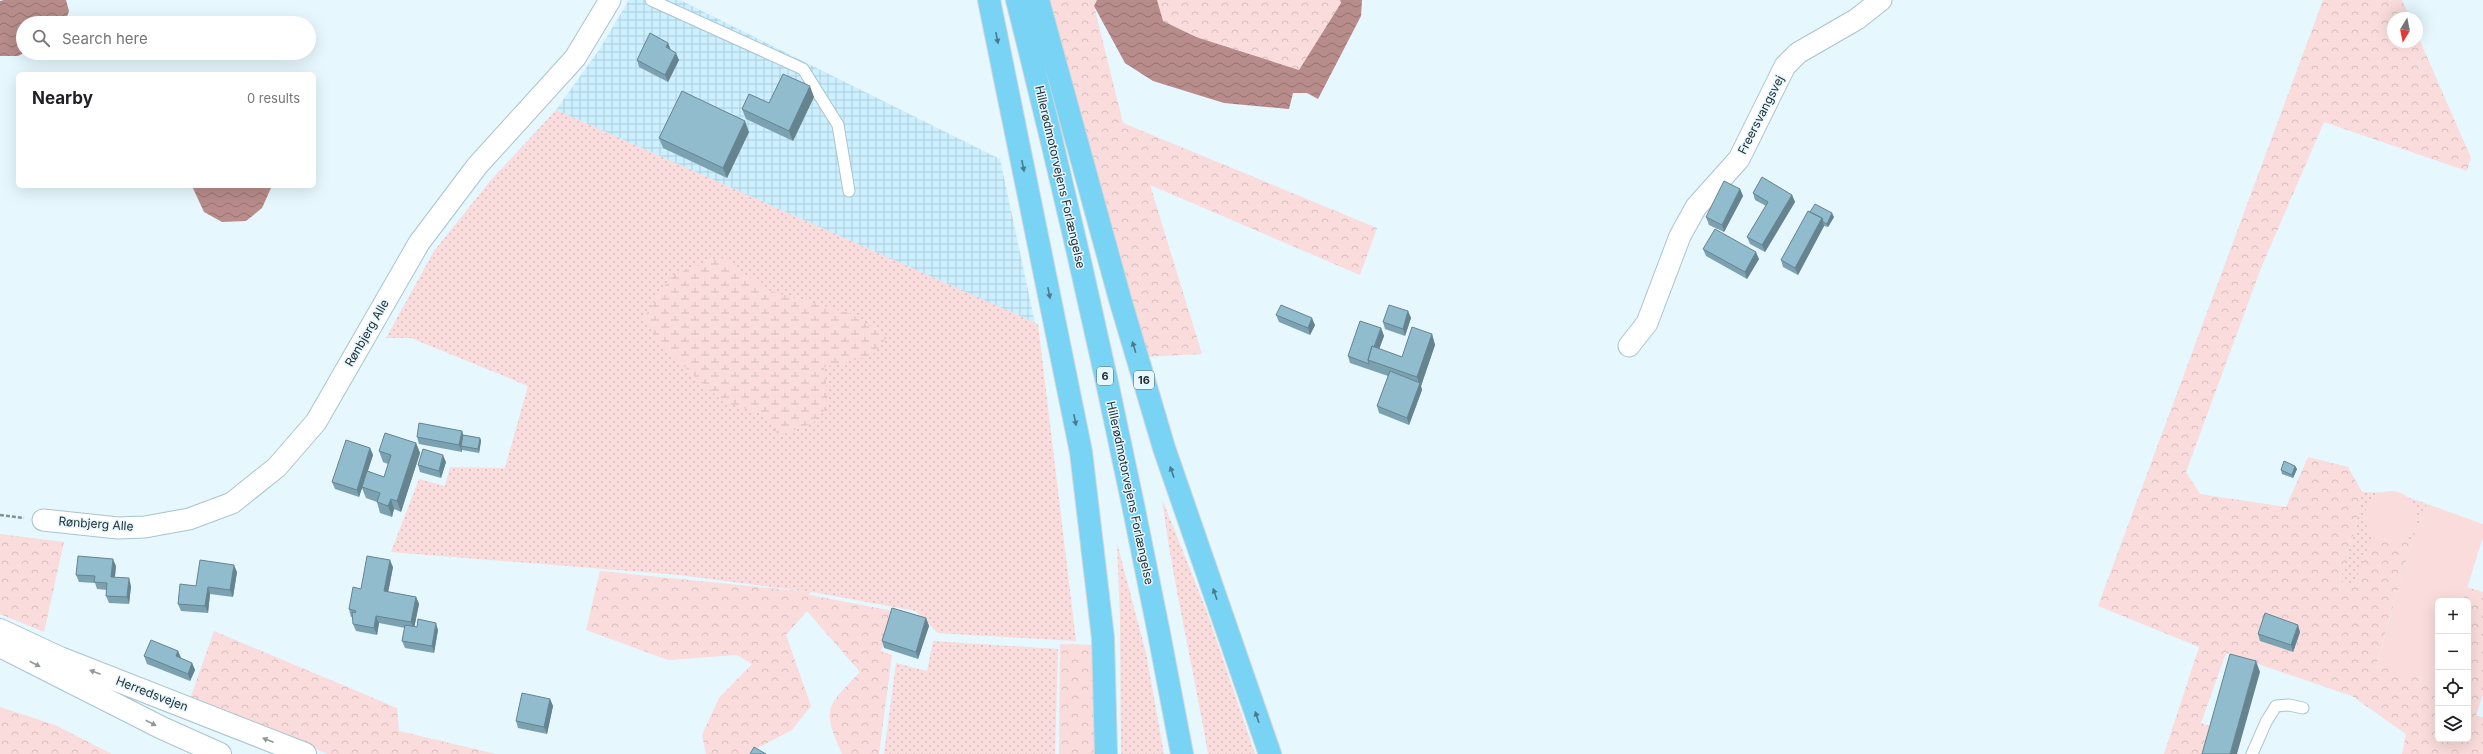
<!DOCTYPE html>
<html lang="en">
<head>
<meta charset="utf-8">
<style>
  body { margin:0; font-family:Inter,sans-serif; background:#f6f6f6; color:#202124 }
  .controls { position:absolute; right:12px; bottom:12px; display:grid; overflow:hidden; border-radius:6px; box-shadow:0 4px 16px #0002 }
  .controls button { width:36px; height:36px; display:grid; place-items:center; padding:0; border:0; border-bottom:1px solid #e0e0e0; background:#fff; color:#202124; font:20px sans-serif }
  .compass { position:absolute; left:2387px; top:12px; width:36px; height:36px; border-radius:50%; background:#fff; box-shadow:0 4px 16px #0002; rotate:190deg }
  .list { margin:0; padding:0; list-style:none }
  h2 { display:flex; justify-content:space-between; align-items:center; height:52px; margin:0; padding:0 16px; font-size:17px }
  h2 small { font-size:13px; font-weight:400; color:#757577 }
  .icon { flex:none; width:22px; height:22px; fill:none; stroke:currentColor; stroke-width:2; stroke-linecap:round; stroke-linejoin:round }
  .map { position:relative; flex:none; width:2483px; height:754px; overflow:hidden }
  .search { position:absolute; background:#fff; box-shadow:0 4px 16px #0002; left:16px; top:16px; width:300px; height:44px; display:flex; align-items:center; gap:10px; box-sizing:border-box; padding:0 14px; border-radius:22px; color:#757577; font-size:15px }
  .panel { position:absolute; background:#fff; box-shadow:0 4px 16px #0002; left:16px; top:72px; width:300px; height:116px; border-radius:6px }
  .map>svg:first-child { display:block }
  .industrial { fill:url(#industrial-grid) }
  .grass { fill:url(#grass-dots) }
  .forest { fill:url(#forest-crowns) }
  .wetland { fill:url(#wetland-marsh) }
  .green { fill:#f9dcdb }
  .water { fill:url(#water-waves) }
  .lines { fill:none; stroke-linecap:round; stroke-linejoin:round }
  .lane-casing { stroke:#a9c4cf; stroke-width:13 }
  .street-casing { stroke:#a9c4cf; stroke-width:23 }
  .secondary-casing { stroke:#a9c4cf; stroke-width:24 }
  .highway-casing { stroke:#d3d6d6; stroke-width:24 }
  .path { stroke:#839197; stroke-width:2.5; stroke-dasharray:4 2; stroke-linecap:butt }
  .lane { stroke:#fff; stroke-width:11 }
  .street { stroke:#fff; stroke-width:21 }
  .secondary { stroke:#fff; stroke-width:22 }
  .highway { stroke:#79d3f5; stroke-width:22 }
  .wall { fill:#7ca2b1 }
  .shaded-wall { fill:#658490 }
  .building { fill:#90bcce; stroke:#658490 }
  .oneway { fill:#4b798b }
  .oneway2 { fill:#92989a }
  .labels { text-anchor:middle; stroke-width:3; stroke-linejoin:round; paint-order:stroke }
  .shield { fill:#e6f7fe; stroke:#5f6c71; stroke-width:1 }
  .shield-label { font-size:11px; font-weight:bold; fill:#253034 }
  .street-label { font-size:12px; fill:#253034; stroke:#e6f7fe }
</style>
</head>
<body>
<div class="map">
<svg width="2483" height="754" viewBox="0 0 2483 754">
  <defs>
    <pattern id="industrial-grid" width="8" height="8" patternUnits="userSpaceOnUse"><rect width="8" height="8" fill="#ccf0ff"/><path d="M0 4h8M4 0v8" fill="none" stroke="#afcedb"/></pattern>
    <pattern id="grass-dots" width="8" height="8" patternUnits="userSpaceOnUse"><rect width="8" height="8" fill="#f9dcdb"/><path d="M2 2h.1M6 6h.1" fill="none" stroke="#d5bdbd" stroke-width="1.8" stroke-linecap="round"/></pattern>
    <pattern id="forest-crowns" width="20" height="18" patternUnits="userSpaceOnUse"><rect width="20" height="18" fill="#f9dcdb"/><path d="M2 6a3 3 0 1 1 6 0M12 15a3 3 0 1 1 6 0" fill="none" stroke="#d5bdbd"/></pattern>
    <pattern id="wetland-marsh" width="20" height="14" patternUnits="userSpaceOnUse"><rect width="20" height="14" fill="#f9dcdb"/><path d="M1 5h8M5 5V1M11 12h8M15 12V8" fill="none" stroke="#d5bdbd"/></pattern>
    <pattern id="water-waves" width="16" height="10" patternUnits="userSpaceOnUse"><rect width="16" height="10" fill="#b78c8a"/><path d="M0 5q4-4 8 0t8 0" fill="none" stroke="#957372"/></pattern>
  </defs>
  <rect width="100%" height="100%" fill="#e6f7fe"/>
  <!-- industrial -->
  <path class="industrial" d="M 629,0 L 680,0 L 1000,159 L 1035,323 L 556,110 L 599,50 Z"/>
  <!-- grass -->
  <path class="grass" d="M 556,110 L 1038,324 L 1076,641 L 938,633 L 916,611 L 818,593 L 680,575 L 391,552 L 419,479 L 445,486 L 450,467 L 505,468 L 528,386 L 411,338 L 386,338 L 434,251 L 491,180 Z
    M 2362,492 L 2395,493 L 2427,504 L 2411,543 L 2376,529 L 2354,586 L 2340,581 L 2355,528 Z
    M 1162,499 L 1207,612 L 1255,754 L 1208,754 C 1194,669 1173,585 1162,499 Z
    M 1117,543 L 1146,653 L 1164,754 L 1121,754 L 1120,617 Z
    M 933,641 L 1058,649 L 1055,754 L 884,754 L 896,663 L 927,671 Z"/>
  <!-- forest -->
  <path class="forest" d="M 1043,0 L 1097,0 L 1094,6 L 1123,123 L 1377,228 L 1360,275 L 1150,185 L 1202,354 L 1143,357 Z
    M 1157,0 L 1340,0 L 1341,3 L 1299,70 L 1196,37 L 1163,21 Z
    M 2323,0 L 2402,0 L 2410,18 L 2393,18 L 2393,42 L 2417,42 L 2417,34 L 2471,158 L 2467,171 L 2324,122 L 2261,268 L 2186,472 L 2200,494 L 2286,507 L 2308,457 L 2348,467 L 2362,492 L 2355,528 L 2340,581 L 2354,585 L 2376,529 L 2411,543 L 2377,663 L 2437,683 L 2438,679 L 2438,739 L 2468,739 L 2468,601 L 2463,601 L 2467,587 L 2483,592 L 2483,694 L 2476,716 L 2483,717 L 2483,754 L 2402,754 L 2406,734 L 2352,696 L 2226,653 L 2201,723 L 2216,728 L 2209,754 L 2164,754 L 2199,647 L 2098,606 Z
    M 0,534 L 64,542 L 44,632 L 0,614 Z
    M 600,571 L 810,592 L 809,599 L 810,595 L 893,611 L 881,651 L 892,655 L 879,754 L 842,754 C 821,707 827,707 860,672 L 807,611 L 786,635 L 811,706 L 792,730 L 752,751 L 750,754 L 706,754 L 702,735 L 719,698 L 752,664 L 737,655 L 668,660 L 586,630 Z
    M 214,631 L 397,708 L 399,731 L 496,754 L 328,754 L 190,699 Z
    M 1060,644 L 1096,645 L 1095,754 L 1059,754 Z
    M 0,707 L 55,725 L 112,754 L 0,754 Z"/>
  <!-- wetland -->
  <path class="wetland" d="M 720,257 L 770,291 L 849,313 L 888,336 L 872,356 L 824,367 L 829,405 L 813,423 L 779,436 L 763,414 L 723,402 L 666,350 L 643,319 L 671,276 Z"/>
  <!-- green -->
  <path class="green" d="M2365 517a26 26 0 1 1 52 0a26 26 0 1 1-52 0Z
    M 2427,504 L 2483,524 L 2483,537 L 2463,601 L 2438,601 L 2437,683 L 2377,664 L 2411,543 Z"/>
  <!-- water -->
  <path class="water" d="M 4,0 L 66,0 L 69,11 L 65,23 L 23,23 L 24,53 L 18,56 L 0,56 L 0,1 Z
    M 1097,0 L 1157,0 L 1163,21 L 1196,37 L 1299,70 L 1341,3 L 1340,0 L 1362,0 L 1361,16 L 1318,99 L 1307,93 L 1293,93 L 1289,109 L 1224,103 L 1153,81 L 1125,63 L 1094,6 Z
    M 192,186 L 269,186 L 271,188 L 262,208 L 246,221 L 222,222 L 204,212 Z"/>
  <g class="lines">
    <defs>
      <path id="lane" d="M 651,0 L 803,69 L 838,125 L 849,191
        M 2252,754 L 2266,722 L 2276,706 L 2289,705 L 2303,708"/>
      <path id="street" d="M 1629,346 L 1647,323 L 1680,236 L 1696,207 L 1739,159 L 1785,66 L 1798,53 L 1857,19 L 1881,0
        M 43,520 L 118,528 L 145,527 L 189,519 L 232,503 L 277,467 L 316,422 L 419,243 L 477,166 L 575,58 L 610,0"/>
      <path id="secondary" d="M 0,630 L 60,658 L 305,754
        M 0,646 L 162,728 L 220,754"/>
      <path id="highway" d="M 989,0 L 1081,452 L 1103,638 L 1106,754
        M 1017,0 C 1080,249 1135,501 1182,754
        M 1038,0 L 1120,299 L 1164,448 L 1270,754"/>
    </defs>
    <!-- lane casing -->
    <use href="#lane" class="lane-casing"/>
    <!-- street casing -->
    <use href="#street" class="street-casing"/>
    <!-- secondary casing -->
    <use href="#secondary" class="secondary-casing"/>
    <!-- highway casing -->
    <use href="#highway" class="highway-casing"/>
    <!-- path -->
    <path class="path" d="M 0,515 L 24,518"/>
    <!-- lane -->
    <use href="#lane" class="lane"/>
    <!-- street -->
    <use href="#street" class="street"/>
    <!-- secondary -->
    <use href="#secondary" class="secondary"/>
    <!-- highway -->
    <use href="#highway" class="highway"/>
  </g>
  <!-- wall -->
  <path class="wall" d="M 671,50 L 679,60 L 668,82 L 639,67 L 637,60 Z
    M 814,97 L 793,141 L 746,119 L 742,109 L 769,103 Z
    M 749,132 L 727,178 L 663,148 L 659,138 Z
    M 1740,189 L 1743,196 L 1724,232 L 1709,225 L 1706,217 Z
    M 1753,193 L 1792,195 L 1795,202 L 1765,252 L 1750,244 L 1747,237 L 1766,206 L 1755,200 Z
    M 1810,212 L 1834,217 L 1828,227 L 1824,226 L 1798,275 L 1783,267 L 1781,260 Z
    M 1703,249 L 1759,259 L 1747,279 L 1706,256 Z
    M 1408,311 L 1411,318 L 1405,336 L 1385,329 L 1383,322 Z
    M 1276,315 L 1315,325 L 1310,335 L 1279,322 Z
    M 1381,328 L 1384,336 L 1379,349 L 1402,357 L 1432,334 L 1435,345 L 1421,386 L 1422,390 L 1409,425 L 1379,413 L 1377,406 L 1388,376 L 1350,363 L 1348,356 Z
    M 462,431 L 463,435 L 480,438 L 481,441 L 479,453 L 462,450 L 462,452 L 419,444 L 417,437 Z
    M 416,443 L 420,453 L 401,512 L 394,509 L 392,517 L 380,513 L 377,502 L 366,498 L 362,488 L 359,497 L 335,489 L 332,482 L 370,448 L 373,455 L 368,471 L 384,477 L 388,464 L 383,462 L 379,451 Z
    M 446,462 L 441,478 L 420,472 L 418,465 Z
    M 2295,466 L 2297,469 L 2293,478 L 2282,474 L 2281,470 Z
    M 116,566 L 115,577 L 131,586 L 129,604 L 109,603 L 106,596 L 107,590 L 97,589 L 95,583 L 79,582 L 76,575 Z
    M 393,567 L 388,592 L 416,597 L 419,604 L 414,627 L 438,630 L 434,653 L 405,648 L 402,641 L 405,628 L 379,623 L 377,635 L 356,631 L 353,624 L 353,617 L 351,617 L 349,609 Z
    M 237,572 L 233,597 L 210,594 L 208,613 L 181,611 L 178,604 L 196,586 Z
    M 926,618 L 929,626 L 918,659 L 884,648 L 882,641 Z
    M 2300,632 L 2293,652 L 2260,641 L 2258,634 Z
    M 178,651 L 181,658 L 192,663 L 195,670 L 190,681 L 147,664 L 144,656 Z
    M 550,699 L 553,706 L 547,734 L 518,728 L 516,721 Z"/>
  <!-- shaded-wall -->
  <path class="shaded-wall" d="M 668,43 L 671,50 L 666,47 Z
    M 676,53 L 679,60 L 668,82 L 665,75 Z
    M 810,86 L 814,97 L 793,141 L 789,131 Z
    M 745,121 L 749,132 L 727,178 L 723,168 Z
    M 1740,189 L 1743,196 L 1724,232 L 1722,225 Z
    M 1792,195 L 1795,202 L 1765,252 L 1762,245 Z
    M 1832,213 L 1834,217 L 1828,227 L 1827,224 Z
    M 1822,218 L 1824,226 L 1798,275 L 1795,268 Z
    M 1756,252 L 1759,259 L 1747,279 L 1745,272 Z
    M 1408,311 L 1411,318 L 1405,336 L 1403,329 Z
    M 1312,318 L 1315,325 L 1310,335 L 1308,328 Z
    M 1381,328 L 1384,336 L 1374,363 L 1370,361 Z
    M 1432,334 L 1435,345 L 1421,386 L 1422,390 L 1409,425 L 1407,418 L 1419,384 L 1417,377 Z
    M 462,431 L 464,438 L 461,446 L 462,450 L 462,452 L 459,445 Z
    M 480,438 L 481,441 L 479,453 L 478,449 Z
    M 416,443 L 420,453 L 401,512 L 397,501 Z
    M 370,448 L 373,455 L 359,497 L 357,490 Z
    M 443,455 L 446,462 L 441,478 L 439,471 Z
    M 2295,466 L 2297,469 L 2293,478 L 2292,475 Z
    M 391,499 L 394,509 L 392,517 L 388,506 Z
    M 113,559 L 116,566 L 114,584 L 111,577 Z
    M 390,560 L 393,567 L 387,598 L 384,591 Z
    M 234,565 L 237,572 L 233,597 L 230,590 Z
    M 129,578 L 131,586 L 129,604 L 127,597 Z
    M 208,587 L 210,594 L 208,613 L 205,606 Z
    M 416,597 L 419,604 L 414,629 L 411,622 Z
    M 376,616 L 379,623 L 377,635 L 374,628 Z
    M 926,618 L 929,626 L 918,659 L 916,652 Z
    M 436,623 L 438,630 L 434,653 L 432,646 Z
    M 2298,625 L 2300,632 L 2293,652 L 2291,645 Z
    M 178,651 L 181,658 L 176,656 Z
    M 2256,661 L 2260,672 L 2237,754 L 2230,754 Z
    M 192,663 L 195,670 L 190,681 L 188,674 Z
    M 550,699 L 553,706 L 547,734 L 544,727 Z"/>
  <!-- building -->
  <path class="building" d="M 650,33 L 668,43 L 666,47 L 676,53 L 665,75 L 637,60 Z
    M 783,74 L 810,86 L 789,131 L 742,109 L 749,94 L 769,103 Z
    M 682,91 L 745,121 L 723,168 L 659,138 Z
    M 1762,177 L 1792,195 L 1762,245 L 1747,237 L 1768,202 L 1753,193 Z
    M 1724,181 L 1740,189 L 1722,225 L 1706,217 Z
    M 1815,204 L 1832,213 L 1827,224 L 1823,222 L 1822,218 L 1810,212 Z
    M 1808,211 L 1822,218 L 1795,268 L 1781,260 Z
    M 1715,229 L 1756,252 L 1745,272 L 1703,249 Z
    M 1281,305 L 1312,318 L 1308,328 L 1276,315 Z
    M 1389,305 L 1408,311 L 1403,329 L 1383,322 Z
    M 1360,321 L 1381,328 L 1374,347 L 1372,346 L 1368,360 L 1369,364 L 1348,356 Z
    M 1412,327 L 1432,334 L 1417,377 L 1368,360 L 1372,346 L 1402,357 Z
    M 1390,371 L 1420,383 L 1407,418 L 1377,406 Z
    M 419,423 L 462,431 L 459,445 L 417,437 Z
    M 385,433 L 416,443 L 397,501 L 391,499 L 388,506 L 377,502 L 380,493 L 362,487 L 367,471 L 384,477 L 391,455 L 379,451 Z
    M 463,435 L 480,438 L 478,449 L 461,446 Z
    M 346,440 L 370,448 L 357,490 L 332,482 Z
    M 423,449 L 443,455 L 439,471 L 418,465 Z
    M 2284,461 L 2295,466 L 2292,475 L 2281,470 Z
    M 78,556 L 113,559 L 111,577 L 129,578 L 127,597 L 106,596 L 107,583 L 94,582 L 95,576 L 76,575 Z
    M 367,556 L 390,560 L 384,591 L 416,597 L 411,622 L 376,616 L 374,628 L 353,624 L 352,612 L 355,613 L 356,611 L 349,609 L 353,587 L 361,589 Z
    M 200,560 L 234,565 L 230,590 L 208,587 L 205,606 L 178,604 L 180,584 L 196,586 Z
    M 892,608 L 926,618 L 916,652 L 882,641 Z
    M 2265,613 L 2298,625 L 2291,645 L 2258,634 Z
    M 418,619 L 436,623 L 432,646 L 402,641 L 405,625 L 417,627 Z
    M 151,640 L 178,651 L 176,656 L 192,663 L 188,674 L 144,656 Z
    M 2230,654 L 2256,661 L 2230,754 L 2202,754 Z
    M 522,693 L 550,699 L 544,727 L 516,721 Z
    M 754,747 L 766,754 L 750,754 Z"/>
  <!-- one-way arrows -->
  <defs><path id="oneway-solid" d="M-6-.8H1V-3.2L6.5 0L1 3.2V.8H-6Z"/></defs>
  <g class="oneway">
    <use href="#oneway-solid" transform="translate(997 38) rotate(79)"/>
    <use href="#oneway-solid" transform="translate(1023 166) rotate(79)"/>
    <use href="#oneway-solid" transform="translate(1049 293) rotate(79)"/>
    <use href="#oneway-solid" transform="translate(1134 347) rotate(-107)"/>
    <use href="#oneway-solid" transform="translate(1075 420) rotate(79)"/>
    <use href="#oneway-solid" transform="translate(1172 472) rotate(-109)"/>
    <use href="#oneway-solid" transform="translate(1215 594) rotate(-109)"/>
    <use href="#oneway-solid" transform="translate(1257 717) rotate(-109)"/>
  </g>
  <g class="oneway2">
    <use href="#oneway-solid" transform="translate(35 664) rotate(27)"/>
    <use href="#oneway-solid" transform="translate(95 672) rotate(-159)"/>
    <use href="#oneway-solid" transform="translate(151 723) rotate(27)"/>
    <use href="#oneway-solid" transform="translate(268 740) rotate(-159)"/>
  </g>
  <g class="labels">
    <!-- shield labels -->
    <g class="shield">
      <rect x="1097" y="367" width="16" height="18" rx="3"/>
      <rect x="1134" y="371" width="20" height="18" rx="3"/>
    </g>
    <g class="shield-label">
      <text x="1105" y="380">6</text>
      <text x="1144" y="384">16</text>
    </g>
    <!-- street labels -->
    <g class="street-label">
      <text transform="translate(1761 115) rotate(-63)" y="4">Freersvangsvej</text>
      <text transform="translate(1060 177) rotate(77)" y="4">Hillerødmotorvejens Forlængelse</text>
      <text transform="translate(367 333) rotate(-60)" y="4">Rønbjerg Alle</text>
      <text transform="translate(1130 493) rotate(78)" y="4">Hillerødmotorvejens Forlængelse</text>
      <text transform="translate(96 524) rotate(4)" y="4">Rønbjerg Alle</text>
      <text transform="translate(152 694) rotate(21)" y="4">Herredsvejen</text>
    </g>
  </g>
</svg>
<div class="controls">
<button>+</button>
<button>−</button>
<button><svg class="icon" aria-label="locate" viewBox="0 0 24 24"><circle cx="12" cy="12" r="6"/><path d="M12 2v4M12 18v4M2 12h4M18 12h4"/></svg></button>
<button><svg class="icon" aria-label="layers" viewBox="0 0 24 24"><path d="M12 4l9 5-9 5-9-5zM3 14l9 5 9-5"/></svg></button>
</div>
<svg class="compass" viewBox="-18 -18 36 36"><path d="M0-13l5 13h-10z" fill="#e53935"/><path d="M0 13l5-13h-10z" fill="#757577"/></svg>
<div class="search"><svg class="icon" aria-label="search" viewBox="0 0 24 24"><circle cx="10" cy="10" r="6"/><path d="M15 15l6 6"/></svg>Search here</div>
<section class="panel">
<h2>Nearby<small>0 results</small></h2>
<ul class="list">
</ul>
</section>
</div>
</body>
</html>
